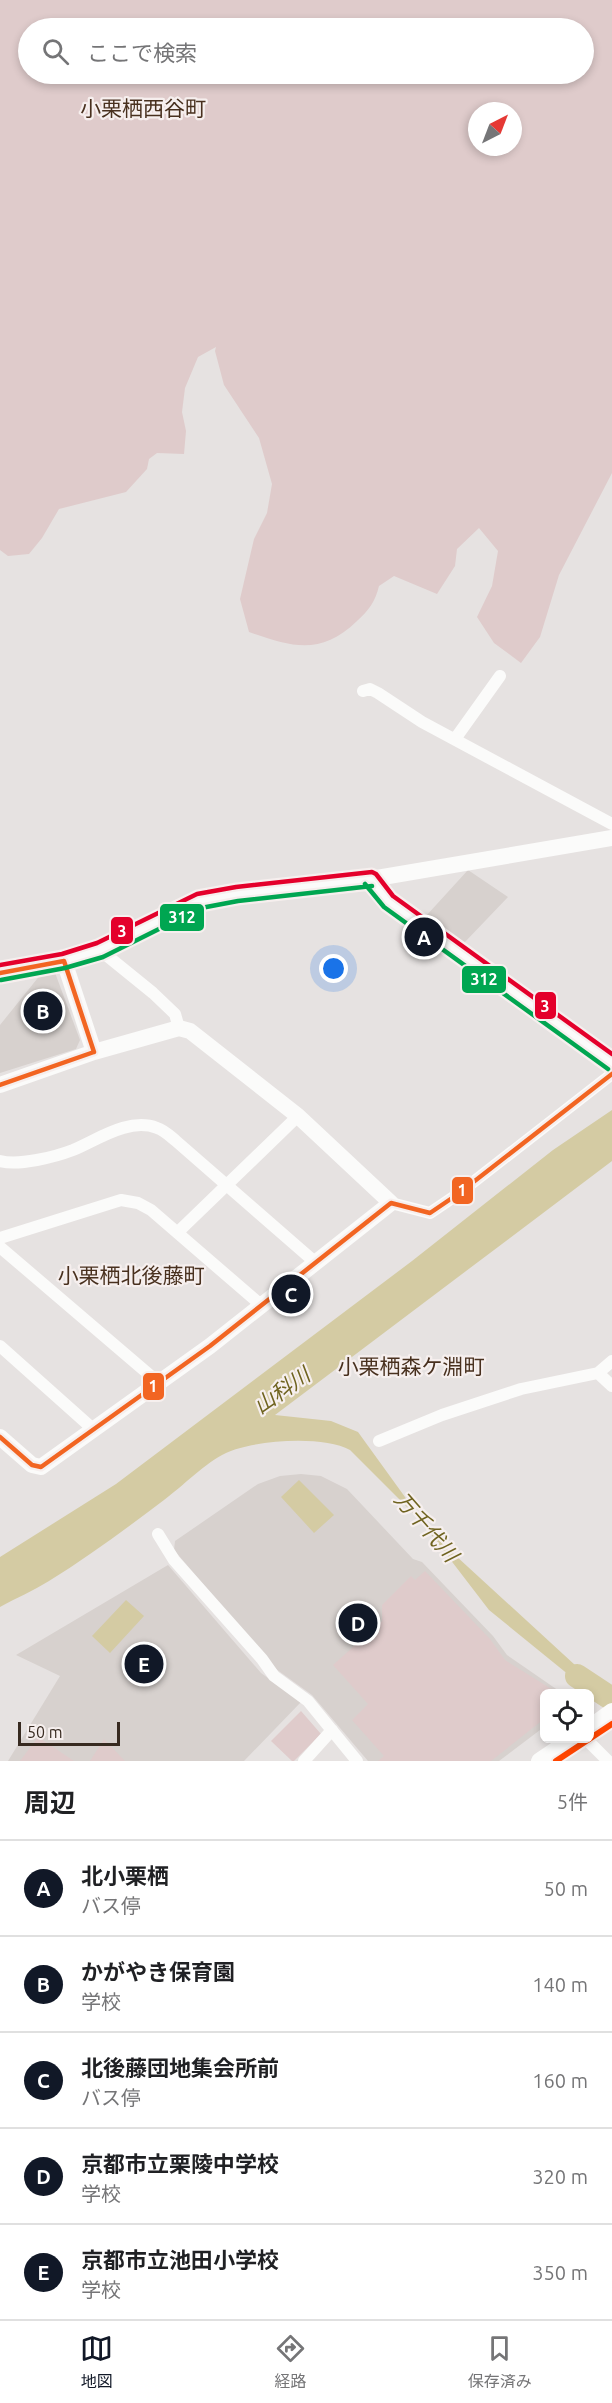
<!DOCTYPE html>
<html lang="ja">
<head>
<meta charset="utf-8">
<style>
  body { margin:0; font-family:Ubuntu,"Noto Sans JP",sans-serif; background:#f6f6f6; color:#202124 }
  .controls { position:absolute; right:18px; bottom:18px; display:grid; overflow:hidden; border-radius:9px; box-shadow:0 3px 9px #0003 }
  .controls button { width:54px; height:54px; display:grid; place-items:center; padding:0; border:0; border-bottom:2px solid #e0e0e0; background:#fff; color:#202124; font:30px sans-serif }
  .compass { position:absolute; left:468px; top:102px; width:54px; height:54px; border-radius:50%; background:#fff; box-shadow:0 3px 9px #0003; rotate:42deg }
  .scale { position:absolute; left:18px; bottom:15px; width:102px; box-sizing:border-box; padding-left:6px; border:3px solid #372a20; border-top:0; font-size:16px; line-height:21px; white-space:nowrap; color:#372a20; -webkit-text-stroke:4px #f6efee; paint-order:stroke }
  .you { position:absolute; left:334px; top:969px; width:21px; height:21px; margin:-15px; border:4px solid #fff; border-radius:50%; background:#1a73e8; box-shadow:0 0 0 9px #1a73e833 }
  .badge { display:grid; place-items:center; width:39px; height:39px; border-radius:50%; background:#111827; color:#fff; font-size:20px; font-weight:700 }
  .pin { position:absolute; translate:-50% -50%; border:3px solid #fff; box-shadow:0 2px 6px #0006 }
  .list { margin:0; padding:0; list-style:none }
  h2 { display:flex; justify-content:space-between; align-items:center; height:78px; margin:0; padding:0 24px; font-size:26px }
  h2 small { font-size:20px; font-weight:400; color:#757577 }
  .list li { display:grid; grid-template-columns:39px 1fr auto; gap:18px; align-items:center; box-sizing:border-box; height:96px; padding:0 24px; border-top:2px solid #e0e0e0 }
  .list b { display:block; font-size:22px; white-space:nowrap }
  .list p { margin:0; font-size:20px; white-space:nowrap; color:#757577 }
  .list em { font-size:20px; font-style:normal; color:#757577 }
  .icon { flex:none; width:33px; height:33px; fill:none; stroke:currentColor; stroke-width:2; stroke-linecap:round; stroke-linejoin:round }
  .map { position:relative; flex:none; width:612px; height:1761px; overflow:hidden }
  .search { position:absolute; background:#fff; box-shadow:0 3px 9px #0003; left:18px; right:18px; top:18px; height:66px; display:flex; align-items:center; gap:15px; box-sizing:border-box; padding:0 21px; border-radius:33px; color:#757577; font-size:22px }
  .sheet { height:558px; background:#fff }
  nav { display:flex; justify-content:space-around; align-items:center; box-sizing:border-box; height:84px; border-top:2px solid #e0e0e0; background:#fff; font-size:16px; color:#757577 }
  nav a { display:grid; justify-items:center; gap:3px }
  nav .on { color:#111827 }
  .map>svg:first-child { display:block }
  .built { fill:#d7d1ce }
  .green { fill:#dfcbcb; fill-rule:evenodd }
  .water { fill:#d4cba3 }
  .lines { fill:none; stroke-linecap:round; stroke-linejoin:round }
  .river { stroke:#d4cba3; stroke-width:24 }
  .minor { stroke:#fbfbfa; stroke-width:12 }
  .tertiary { stroke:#fbfbfa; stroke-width:16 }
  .bus-1-casing { stroke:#f6efee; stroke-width:9 }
  .bus-2-casing { stroke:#f6efee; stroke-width:9 }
  .bus-3-casing { stroke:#f6efee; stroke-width:9 }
  .bus-1 { stroke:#f26522; stroke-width:4.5 }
  .bus-2 { stroke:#00a651; stroke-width:4.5 }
  .bus-3 { stroke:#e4002b; stroke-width:4.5 }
  .metro-1-casing { stroke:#f6efee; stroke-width:10 }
  .metro-1 { stroke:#ff4500; stroke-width:6 }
  .labels { text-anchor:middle; stroke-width:4.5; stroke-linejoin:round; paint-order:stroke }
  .neighbourhood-label { font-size:21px; fill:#48301e; stroke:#f6efee }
  .water-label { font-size:21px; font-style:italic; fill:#6f631f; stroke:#f6efee }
  .line-badge { stroke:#f6efee; stroke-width:2 }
  .badge-label { font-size:16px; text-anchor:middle; font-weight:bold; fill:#fff }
</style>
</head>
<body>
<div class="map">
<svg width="612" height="1761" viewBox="0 0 612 1761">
  <rect width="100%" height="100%" fill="#e6e2e1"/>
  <!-- built -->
  <path class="built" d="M 468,870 L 508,897 L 464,943 L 426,916 Z
    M 54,970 L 80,1040 L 76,1049 L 0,1073 L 0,1025 L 41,974 Z
    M 301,1474 L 321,1476 L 347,1489 L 413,1559 L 422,1562 L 493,1636 L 507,1655 L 562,1693 L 544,1694 L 544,1727 L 499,1761 L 368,1761 L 312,1695 L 276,1669 L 174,1550 L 175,1541 L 258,1484 L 280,1476 Z
    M 168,1565 L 261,1673 L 301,1702 L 244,1761 L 8,1761 L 60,1676 L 16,1655 Z"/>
  <!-- green -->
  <path class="green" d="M 0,0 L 612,0 L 612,473 L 559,575 L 540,637 L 521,663 L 494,643 L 477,617 L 492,586 L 498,551 L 479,528 L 457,549 L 455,566 L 437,594 L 394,576 L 379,586 C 375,602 369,610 357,621 C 321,656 292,647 249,632 L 240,599 L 254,539 L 267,513 L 272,484 L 259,438 L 224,385 L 215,351 L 216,347 L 198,357 L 185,388 L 182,412 L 186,431 L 184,454 L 157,453 L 149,459 L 147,469 L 126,492 L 59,509 L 42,538 L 29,554 L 8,556 L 0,550 ZM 28,28 L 584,28 L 584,74 L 28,74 ZM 477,111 L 513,111 L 513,147 L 477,147 Z
    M 425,1571 L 490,1639 L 505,1660 L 553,1690 L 554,1693 L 544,1694 L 544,1719 L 491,1761 L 378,1761 L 384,1756 L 352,1720 L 368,1704 L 333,1665 L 382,1621 L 382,1605 L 411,1576 L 415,1580 Z
    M 301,1711 L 321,1734 L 294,1761 L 292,1761 L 271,1741 Z
    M 38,1737 L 74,1761 L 20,1761 Z
    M 104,1739 L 125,1761 L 90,1761 Z"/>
  <!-- water -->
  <path class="water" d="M 612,1110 L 612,1161 L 275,1415 L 331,1421 L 358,1432 L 431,1533 L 612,1699 L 612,1710 L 489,1610 L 420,1520 L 350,1450 C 323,1435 254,1440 226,1453 C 205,1463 183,1486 164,1500 C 127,1528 88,1557 49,1581 C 33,1591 16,1598 0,1607 L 0,1557 L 116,1484 L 412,1261 L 553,1150 Z
    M 299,1480 L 334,1515 L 314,1533 L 281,1497 Z
    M 126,1600 L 144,1616 L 110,1653 L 92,1636 Z"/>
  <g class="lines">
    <!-- river -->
    <path class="river" d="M 577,1676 L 612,1699"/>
    <!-- minor -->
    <path class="minor" d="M 363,691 L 370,689 L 378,693 L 422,722 L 612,824
      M 455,739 L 500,676
      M 100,950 L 153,993 L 175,1014 L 179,1028
      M 0,1161 C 19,1166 55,1157 73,1150 C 97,1140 129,1117 157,1128 C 164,1130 170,1136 176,1141 L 316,1263
      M 391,1203 L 430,1213 L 458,1194 L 612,1074
      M 178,1232 L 298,1116
      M 0,1238 L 121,1200 L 138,1203 L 151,1210 L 261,1305
      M 0,1247 L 159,1383
      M 0,1346 L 93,1429
      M 612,1361 L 598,1373 L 612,1386
      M 379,1441 L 442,1415 L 521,1389 L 598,1373
      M 158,1534 L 174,1560 L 262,1659 L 274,1676 L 308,1701 L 357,1761
      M 585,1738 L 608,1761
      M 304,1761 L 332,1730"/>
    <!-- tertiary -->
    <path class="tertiary" d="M 371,879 L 388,901 L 612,1063
      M 64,961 L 94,1052
      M 0,973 L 64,961 L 100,950 L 153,922 L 199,901 L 237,894 L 371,879 L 612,838
      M 0,1085 L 94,1052 L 179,1028 L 190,1031 L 298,1116 L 391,1203 L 210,1346 L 41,1467 L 32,1465 L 0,1437
      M 590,1727 L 612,1711
      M 539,1761 L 573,1738"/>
    <defs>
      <path id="bus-1" d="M 64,961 L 94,1052
        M 0,973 L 64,961
        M 0,1085 L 94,1052
        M 0,1437 L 32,1465 L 41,1467 L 210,1346 L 391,1203 L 430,1213 L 458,1194 L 612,1074"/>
      <path id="bus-2" d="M 365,884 L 384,907 L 608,1069
        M 1,980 L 65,968 L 103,957 L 201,908 L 238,901 L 372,886"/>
      <path id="bus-3" d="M 0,965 L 62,954 L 97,943 L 197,894 L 236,887 L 372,872 L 376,874 L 393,896 L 612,1054"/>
    </defs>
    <!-- bus-1 casing -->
    <use href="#bus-1" class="bus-1-casing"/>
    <!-- bus-2 casing -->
    <use href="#bus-2" class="bus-2-casing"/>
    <!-- bus-3 casing -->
    <use href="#bus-3" class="bus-3-casing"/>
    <!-- bus-1 -->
    <use href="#bus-1" class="bus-1"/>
    <!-- bus-2 -->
    <use href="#bus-2" class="bus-2"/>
    <!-- bus-3 -->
    <use href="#bus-3" class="bus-3"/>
    <defs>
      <path id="metro-1" d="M 556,1761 L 612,1724"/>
    </defs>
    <!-- metro-1 casing -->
    <use href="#metro-1" class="metro-1-casing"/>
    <!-- metro-1 -->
    <use href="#metro-1" class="metro-1"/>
  </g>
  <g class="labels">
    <!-- neighbourhood labels -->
    <g class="neighbourhood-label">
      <text x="143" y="116">小栗栖西谷町</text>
      <text x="131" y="1283">小栗栖北後藤町</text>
      <text x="411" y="1374">小栗栖森ケ淵町</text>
    </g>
    <!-- water labels -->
    <g class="water-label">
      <text transform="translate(282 1391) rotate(-35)" y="7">山科川</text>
      <text transform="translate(426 1527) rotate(49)" y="7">万千代川</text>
    </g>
  </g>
  <g class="line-badge">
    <rect x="159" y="903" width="46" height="29" rx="6" fill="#00a651"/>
    <rect x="110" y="916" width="24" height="29" rx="6" fill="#e4002b"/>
    <rect x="461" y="965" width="46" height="29" rx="6" fill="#00a651"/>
    <rect x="534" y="991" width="23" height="29" rx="6" fill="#e4002b"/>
    <rect x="451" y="1176" width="23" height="29" rx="6" fill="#f26522"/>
    <rect x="142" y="1372" width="23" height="29" rx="6" fill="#f26522"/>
  </g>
  <g class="badge-label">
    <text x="182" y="923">312</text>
    <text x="122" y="937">3</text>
    <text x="484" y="985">312</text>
    <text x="545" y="1012">3</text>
    <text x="462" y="1196">1</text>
    <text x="153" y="1392">1</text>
  </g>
</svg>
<div class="controls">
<button><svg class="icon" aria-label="locate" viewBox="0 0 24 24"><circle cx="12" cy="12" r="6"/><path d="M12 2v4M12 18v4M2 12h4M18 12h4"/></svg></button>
</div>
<svg class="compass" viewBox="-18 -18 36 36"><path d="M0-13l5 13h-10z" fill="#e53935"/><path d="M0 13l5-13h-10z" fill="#757577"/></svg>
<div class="scale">50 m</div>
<div class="you"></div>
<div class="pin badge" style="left:424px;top:937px">A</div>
<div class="pin badge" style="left:43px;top:1011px">B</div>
<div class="pin badge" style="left:291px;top:1294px">C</div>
<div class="pin badge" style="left:358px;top:1623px">D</div>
<div class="pin badge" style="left:144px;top:1664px">E</div>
<div class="search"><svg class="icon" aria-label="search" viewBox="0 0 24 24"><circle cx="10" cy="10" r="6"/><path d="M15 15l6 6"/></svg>ここで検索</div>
</div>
<section class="sheet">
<h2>周辺<small>5件</small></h2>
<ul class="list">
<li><span class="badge">A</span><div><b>北小栗栖</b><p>バス停</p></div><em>50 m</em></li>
<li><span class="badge">B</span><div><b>かがやき保育園</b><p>学校</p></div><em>140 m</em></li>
<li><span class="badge">C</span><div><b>北後藤団地集会所前</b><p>バス停</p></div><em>160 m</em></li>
<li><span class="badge">D</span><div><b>京都市立栗陵中学校</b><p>学校</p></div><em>320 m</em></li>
<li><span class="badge">E</span><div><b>京都市立池田小学校</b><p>学校</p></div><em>350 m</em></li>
</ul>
</section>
<nav>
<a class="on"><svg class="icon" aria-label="map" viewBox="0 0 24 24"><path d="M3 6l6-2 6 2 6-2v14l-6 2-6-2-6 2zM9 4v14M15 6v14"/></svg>地図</a>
<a><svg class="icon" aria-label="directions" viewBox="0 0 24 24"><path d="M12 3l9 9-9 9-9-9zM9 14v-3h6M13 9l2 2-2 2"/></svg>経路</a>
<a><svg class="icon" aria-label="saved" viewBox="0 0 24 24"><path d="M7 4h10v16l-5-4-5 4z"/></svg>保存済み</a>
</nav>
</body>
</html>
